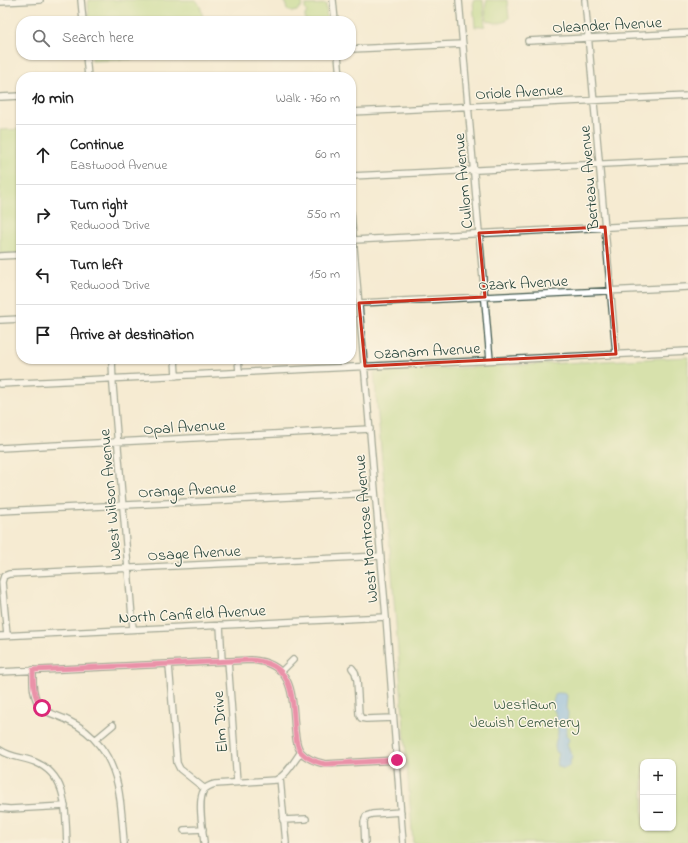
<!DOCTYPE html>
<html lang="en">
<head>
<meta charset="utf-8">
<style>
  body { margin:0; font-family:"Indie Flower",sans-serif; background:#f2f2f2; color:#222 }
  .controls { position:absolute; right:12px; bottom:12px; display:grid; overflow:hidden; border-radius:8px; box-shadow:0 1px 3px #0004 }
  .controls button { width:36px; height:36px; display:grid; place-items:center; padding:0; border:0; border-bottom:1px solid #e0e0e0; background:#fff; color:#222; font:20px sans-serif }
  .stop { position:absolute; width:12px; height:12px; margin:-9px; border:3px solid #db2777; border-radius:50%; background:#fff }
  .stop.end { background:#db2777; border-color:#fff; box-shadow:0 1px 4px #0008 }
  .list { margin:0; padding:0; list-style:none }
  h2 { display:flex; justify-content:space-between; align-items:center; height:52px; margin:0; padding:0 16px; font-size:17px }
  h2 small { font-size:13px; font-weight:400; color:#767676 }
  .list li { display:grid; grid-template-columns:26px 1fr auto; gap:12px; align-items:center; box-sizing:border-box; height:60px; padding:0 16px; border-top:1px solid #e0e0e0 }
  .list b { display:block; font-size:15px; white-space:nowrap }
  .list p { margin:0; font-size:13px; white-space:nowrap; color:#767676 }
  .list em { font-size:13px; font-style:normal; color:#767676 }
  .icon { flex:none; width:22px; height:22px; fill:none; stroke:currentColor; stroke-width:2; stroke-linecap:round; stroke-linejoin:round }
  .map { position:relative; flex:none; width:688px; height:843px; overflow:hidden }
  .search { position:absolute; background:#fff; box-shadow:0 1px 3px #0004; left:16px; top:16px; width:340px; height:44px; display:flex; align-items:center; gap:10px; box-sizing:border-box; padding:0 14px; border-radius:16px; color:#767676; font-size:15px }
  .panel { position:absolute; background:#fff; box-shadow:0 1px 3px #0004; left:16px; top:72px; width:340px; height:292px; border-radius:16px }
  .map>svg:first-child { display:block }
  .green { fill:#b1d67f; stroke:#688a5a; fill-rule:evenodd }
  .water { fill:#75b2e7; stroke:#4a788e }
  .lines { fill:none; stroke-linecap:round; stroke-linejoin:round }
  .minor-casing { stroke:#3f574c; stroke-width:8 }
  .minor { stroke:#fff; stroke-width:5.5 }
  .route { stroke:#db2777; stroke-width:5 }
  .marked { fill:none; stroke:#c8321e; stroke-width:3; stroke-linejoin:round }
  .labels { text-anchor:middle; stroke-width:3; stroke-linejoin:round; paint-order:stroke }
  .street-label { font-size:16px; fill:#1f3d34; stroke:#fcf5e5 }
  .park-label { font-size:16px; fill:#3c5c43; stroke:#fcf5e5 }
</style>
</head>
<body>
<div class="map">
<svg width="688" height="843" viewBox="0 0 688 843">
  <rect width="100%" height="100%" fill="#fcf5e5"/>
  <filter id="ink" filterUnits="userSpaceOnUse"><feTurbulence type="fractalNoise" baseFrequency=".025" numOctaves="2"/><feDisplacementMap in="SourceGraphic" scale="8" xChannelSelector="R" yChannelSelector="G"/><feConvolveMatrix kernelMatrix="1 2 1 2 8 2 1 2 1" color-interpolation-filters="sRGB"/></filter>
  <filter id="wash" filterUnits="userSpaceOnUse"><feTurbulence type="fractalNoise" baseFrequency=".012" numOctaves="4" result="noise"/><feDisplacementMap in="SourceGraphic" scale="16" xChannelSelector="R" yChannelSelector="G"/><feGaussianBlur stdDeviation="0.9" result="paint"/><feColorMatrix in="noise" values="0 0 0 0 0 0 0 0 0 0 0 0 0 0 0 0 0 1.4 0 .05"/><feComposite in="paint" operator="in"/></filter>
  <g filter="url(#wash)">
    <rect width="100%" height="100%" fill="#f5ebd2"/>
    <!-- green -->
    <path class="green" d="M 88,0 L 196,0 C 201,6 203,13 202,21 L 89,21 Z
      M 286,0 L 302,0 L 302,6 L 299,8 L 297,11 L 292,12 L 287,10 L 285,2 Z
      M 473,0 L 483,0 L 485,26 L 475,27 Z
      M 487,0 L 507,0 L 509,18 C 503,25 495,23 487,21 C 486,14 484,7 487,0 Z
      M 326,4 L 327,21 L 305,21 L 305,15 L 307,12 L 305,10 L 305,5 Z
      M 92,55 L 201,55 L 201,56 L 92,61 Z
      M 21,129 L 21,253 L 0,254 L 0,130 Z
      M 688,357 L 688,843 L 413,843 L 390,548 L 374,372 ZM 643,762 L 673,762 L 673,828 L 643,828 Z"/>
    <!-- water -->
    <path class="water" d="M 557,693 C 561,693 563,693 566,694 L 567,696 L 566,708 L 568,713 L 567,723 L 566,726 L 566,736 L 569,739 L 567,745 L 572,756 L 569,766 C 565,769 562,769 558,766 C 557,763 558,760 558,757 C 558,753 555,750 555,747 C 555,736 562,734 555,722 L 557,717 L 555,712 L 552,706 L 555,695 Z"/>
  </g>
  <g filter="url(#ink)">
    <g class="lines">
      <defs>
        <path id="minor" d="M 81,0 L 83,21
          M 333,0 L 335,21
          M 459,0 L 490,360
          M 585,0 L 616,354
          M 0,2 L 40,0
          M 528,41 L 688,33
          M 351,49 L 463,44
          M 86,55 L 88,77
          M 338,55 L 340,77
          M 0,97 L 21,96
          M 351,112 L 688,96
          M 351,176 L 688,160
          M 351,213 L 386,617 L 403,843
          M 354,240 L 688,223
          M 0,256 L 21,255
          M 359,303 L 688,287
          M 0,320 L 21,319
          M 112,359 L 113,386 L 133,629
          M 175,359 L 176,376
          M 238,359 L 239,372
          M 0,384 L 688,351
          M 0,448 L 370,429
          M 0,511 L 375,493
          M 220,625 L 222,661
          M 7,635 L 2,582 L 4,576 L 9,574 L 380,556
          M 0,636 L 386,617
          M 228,661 L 237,782
          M 169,665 L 177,763 L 180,769 L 205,789
          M 352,668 L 355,672 L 357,680 L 359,714 L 361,718 L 366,719 L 393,718
          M 33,670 C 33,681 32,693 38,703 C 44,713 57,715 67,720 C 80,726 92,735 100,746 C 122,774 121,810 124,843
          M 0,672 L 251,660 C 295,663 292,696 295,731 C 296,738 296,746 301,752 C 307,759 316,762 325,764 L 397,760
          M 281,672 L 293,660
          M 95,740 L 113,725
          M 0,750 C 12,758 23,757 35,762 C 69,776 65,812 67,843
          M 280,778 L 286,843
          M 0,808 L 10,809 L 65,806
          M 283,820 L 306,819
          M 184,830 L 203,829
          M 204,843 C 203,830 197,800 204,790 C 207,786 211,785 215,784 L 276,780 C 287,775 294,761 301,752
          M 365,843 L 364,822 L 366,816 L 372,814 L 401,812"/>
      </defs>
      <!-- minor casing -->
      <use href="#minor" class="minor-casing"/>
      <!-- minor -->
      <use href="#minor" class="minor"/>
    </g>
  </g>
  <g class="lines" filter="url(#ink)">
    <!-- route -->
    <path class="route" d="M 42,708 C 33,696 33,684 33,670 L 169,664 L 251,660 C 295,663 292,697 295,731 C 296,738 296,746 301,752 C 307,759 316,762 325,764 L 397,760"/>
  </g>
  <!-- marked area -->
  <path d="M0 0H688V843H0ZM 605,227 L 616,354 L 365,366 L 359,303 L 485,297 L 479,233 Z" fill="#f5ebd2" fill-opacity=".55" fill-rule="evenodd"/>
  <path class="marked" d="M 605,227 L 616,354 L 365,366 L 359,303 L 485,297 L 479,233 Z"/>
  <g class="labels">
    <!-- street labels -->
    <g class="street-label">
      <text transform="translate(607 24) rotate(-3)" y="6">Oleander Avenue</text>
      <text transform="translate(519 91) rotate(-3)" y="6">Oriole Avenue</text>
      <text transform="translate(588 178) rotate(-95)" y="6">Berteau Avenue</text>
      <text transform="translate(462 181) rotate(-95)" y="6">Cullom Avenue</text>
      <text transform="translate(523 282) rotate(-3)" y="6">Ozark Avenue</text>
      <text transform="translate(427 350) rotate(-3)" y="6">Ozanam Avenue</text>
      <text transform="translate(184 426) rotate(-3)" y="6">Opal Avenue</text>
      <text transform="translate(187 489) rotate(-3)" y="6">Orange Avenue</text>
      <text transform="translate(109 495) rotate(-95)" y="6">West Wilson Avenue</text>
      <text transform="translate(365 529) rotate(-95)" y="6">West Montrose Avenue</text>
      <text transform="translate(194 552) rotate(-3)" y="6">Osage Avenue</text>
      <text transform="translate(192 613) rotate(-3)" y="6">North Canfield Avenue</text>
      <text transform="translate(219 722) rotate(-94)" y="6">Elm Drive</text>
    </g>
    <!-- park labels -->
    <g class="park-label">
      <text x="525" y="709">Westlawn<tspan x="525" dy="18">Jewish Cemetery</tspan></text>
    </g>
  </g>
</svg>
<div class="controls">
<button>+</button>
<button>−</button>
</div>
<div class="stop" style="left:42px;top:708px"></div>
<div class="stop end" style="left:397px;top:760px"></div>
<div class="search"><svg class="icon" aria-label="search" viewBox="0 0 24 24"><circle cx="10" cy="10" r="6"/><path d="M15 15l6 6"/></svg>Search here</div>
<section class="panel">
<h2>10 min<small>Walk · 760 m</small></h2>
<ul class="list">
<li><svg class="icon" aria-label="ahead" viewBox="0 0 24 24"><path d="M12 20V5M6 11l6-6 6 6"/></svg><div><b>Continue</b><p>Eastwood Avenue</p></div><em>60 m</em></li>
<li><svg class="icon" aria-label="right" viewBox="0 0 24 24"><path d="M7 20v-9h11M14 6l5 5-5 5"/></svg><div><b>Turn right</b><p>Redwood Drive</p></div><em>550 m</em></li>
<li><svg class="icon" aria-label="left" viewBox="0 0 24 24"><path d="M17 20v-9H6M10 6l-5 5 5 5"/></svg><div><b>Turn left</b><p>Redwood Drive</p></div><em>150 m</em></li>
<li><svg class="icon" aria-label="arrive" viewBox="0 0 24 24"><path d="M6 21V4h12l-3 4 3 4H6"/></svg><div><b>Arrive at destination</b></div></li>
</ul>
</section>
</div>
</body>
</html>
